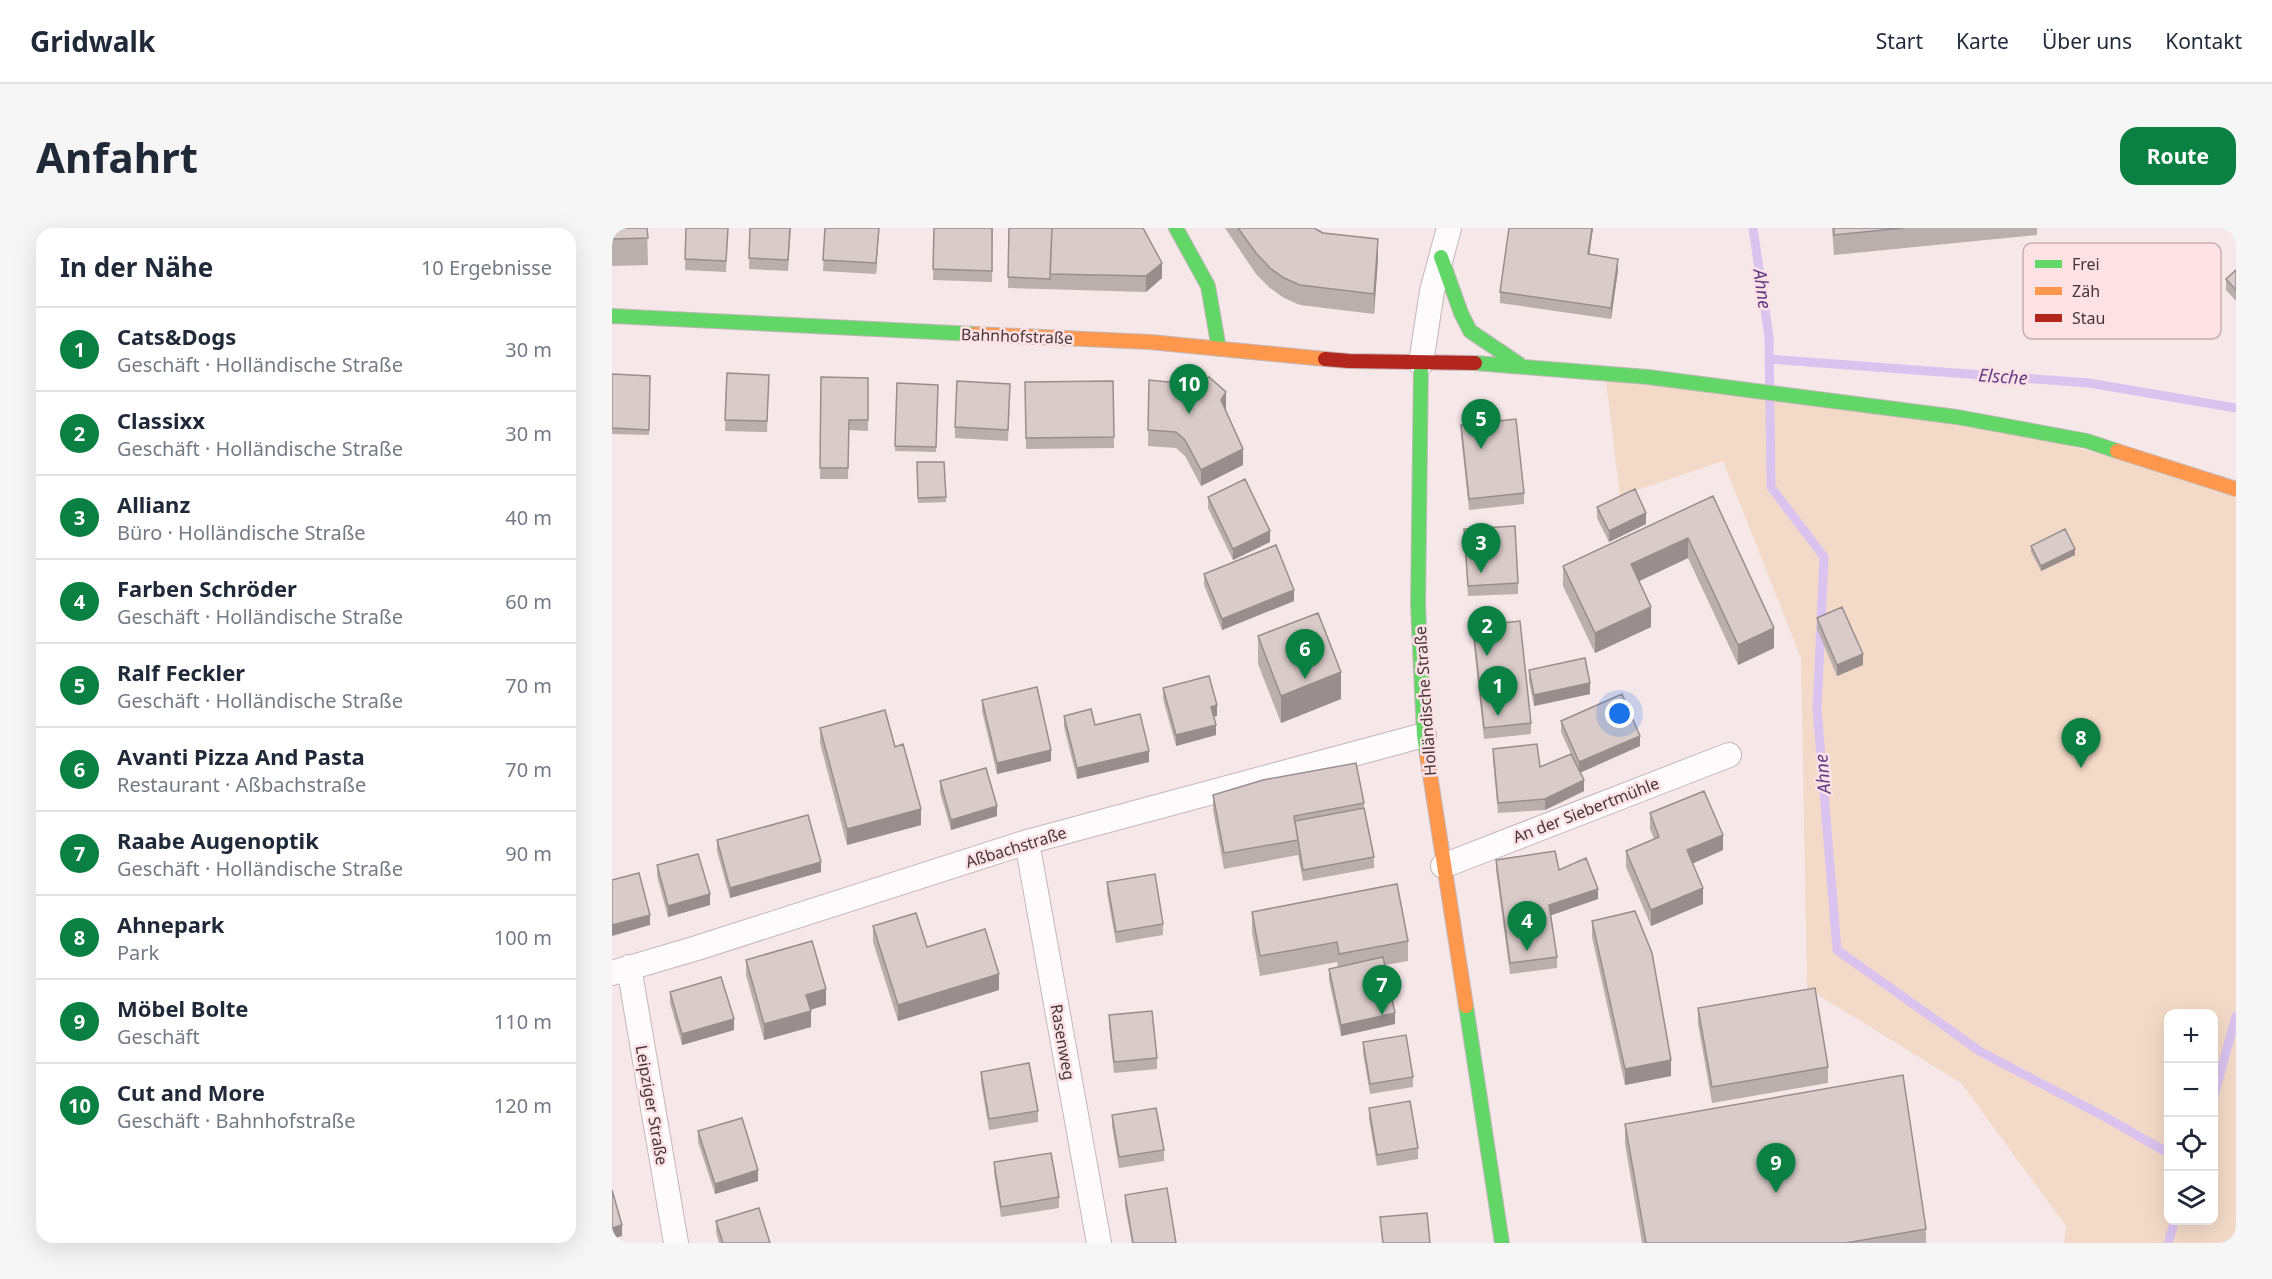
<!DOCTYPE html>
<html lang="de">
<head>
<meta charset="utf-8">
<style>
  body { margin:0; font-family:"Noto Sans",sans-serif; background:#f6f6f7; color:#1f2937 }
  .controls { position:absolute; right:18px; bottom:18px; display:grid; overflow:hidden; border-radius:12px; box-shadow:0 6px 24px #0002 }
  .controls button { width:54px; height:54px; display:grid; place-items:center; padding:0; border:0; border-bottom:2px solid #e0e1e3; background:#fff; color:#1f2937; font:30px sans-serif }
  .you { position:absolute; left:1008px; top:486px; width:21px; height:21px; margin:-15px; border:4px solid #fff; border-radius:50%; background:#1a73e8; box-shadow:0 0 0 9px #1a73e833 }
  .badge { display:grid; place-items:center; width:39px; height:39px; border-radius:50%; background:#0b8043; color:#fff; font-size:20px; font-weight:700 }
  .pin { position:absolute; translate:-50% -50px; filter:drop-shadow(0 2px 3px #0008) }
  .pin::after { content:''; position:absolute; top:32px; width:21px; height:18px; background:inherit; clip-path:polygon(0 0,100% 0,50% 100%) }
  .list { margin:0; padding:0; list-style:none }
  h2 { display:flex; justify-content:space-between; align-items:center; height:78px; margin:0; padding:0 24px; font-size:26px }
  h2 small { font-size:20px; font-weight:400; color:#747a83 }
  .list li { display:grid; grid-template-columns:39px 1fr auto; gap:18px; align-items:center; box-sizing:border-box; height:84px; padding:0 24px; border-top:2px solid #e0e1e3 }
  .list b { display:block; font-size:22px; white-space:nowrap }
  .list p { margin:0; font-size:20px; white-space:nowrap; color:#747a83 }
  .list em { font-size:20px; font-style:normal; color:#747a83 }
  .icon { flex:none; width:33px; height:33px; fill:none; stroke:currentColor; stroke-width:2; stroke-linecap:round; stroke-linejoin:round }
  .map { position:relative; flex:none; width:1624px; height:1015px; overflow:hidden; border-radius:18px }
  header { display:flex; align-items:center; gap:36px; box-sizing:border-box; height:84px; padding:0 30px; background:#fff; border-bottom:2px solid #e0e1e3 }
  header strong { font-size:28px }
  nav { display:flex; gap:33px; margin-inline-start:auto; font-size:21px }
  .intro { display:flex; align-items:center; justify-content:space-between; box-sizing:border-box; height:144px; padding:0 36px }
  h1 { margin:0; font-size:42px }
  .button { padding:15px 27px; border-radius:18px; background:#0b8043; color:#fff; font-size:21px; font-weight:700 }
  main { display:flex; gap:36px; padding:0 36px }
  aside { flex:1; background:#fff; border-radius:18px; box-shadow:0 6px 24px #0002 }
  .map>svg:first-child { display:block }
  .green { fill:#f3dac8; fill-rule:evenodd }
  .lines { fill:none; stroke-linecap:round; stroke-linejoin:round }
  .stream { stroke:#dbc3f0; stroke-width:9 }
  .street-casing { stroke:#c5b7b9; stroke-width:26 }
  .fast-casing { stroke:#c5b7b9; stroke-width:16 }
  .slow-casing { stroke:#c5b7b9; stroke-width:16 }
  .jam-casing { stroke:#c5b7b9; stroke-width:16 }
  .street { stroke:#fefbfc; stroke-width:24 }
  .fast { stroke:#63d668; stroke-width:14 }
  .slow { stroke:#ff974d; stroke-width:14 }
  .jam { stroke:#b3261e; stroke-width:14 }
  .wall { fill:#bbafae }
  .shaded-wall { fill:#988e8d }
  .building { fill:#d9cbca; stroke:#988e8d; stroke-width:1.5 }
  .labels { text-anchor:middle; stroke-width:5; stroke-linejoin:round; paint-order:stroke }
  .street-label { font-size:16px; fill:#473639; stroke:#fce1e5 }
  .water-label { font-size:18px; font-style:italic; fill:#623c87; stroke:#fce1e5 }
  .key { fill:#fce1e5; stroke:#c6aeb1; stroke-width:1.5 }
  .key-label { font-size:16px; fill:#473639 }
</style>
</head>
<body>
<header>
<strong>Gridwalk</strong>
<nav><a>Start</a><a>Karte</a><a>Über uns</a><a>Kontakt</a></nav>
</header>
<div class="intro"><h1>Anfahrt</h1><a class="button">Route</a></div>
<main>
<aside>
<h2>In der Nähe<small>10 Ergebnisse</small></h2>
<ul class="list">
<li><span class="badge">1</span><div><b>Cats&amp;Dogs</b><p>Geschäft · Holländische Straße</p></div><em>30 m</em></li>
<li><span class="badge">2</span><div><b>Classixx</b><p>Geschäft · Holländische Straße</p></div><em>30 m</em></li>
<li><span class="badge">3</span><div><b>Allianz</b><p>Büro · Holländische Straße</p></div><em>40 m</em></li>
<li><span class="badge">4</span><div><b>Farben Schröder</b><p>Geschäft · Holländische Straße</p></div><em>60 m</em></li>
<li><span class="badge">5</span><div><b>Ralf Feckler</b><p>Geschäft · Holländische Straße</p></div><em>70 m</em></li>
<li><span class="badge">6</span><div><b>Avanti Pizza And Pasta</b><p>Restaurant · Aßbachstraße</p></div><em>70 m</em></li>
<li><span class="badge">7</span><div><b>Raabe Augenoptik</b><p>Geschäft · Holländische Straße</p></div><em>90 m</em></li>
<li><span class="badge">8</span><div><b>Ahnepark</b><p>Park</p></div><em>100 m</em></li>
<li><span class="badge">9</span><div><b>Möbel Bolte</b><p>Geschäft</p></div><em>110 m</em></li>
<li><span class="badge">10</span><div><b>Cut and More</b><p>Geschäft · Bahnhofstraße</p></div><em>120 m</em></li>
</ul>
</aside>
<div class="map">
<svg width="1624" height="1015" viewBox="0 0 1624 1015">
  <rect width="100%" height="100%" fill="#f6e7e9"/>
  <!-- green -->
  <path class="green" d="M 993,144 L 1345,189 L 1624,261 L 1624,1015 L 1452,1015 L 1454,998 L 1349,855 L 1195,760 L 1189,430 L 1111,233 L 1008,268 ZM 1556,786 L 1602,786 L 1602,992 L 1556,992 Z"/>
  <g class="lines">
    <!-- stream -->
    <path class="stream" d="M 1141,0 L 1157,109 L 1159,259 L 1212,329 L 1205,481 L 1225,722 L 1369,824 L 1495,890 L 1556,925
      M 1157,131 L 1477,155 L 1624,180
      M 1602,868 L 1624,788
      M 1556,1015 L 1563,992"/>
    <defs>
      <path id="street" d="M 809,135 L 820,63 L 837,0
        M 415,614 L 487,1015
        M 831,638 L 1117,527
        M 17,739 L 64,1015
        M 0,745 L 85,720 L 415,614 L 812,507"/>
      <path id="fast" d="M 564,0 L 596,58 L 607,121
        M 829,29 L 849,85 L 858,103 L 907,136
        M 0,88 L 363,106
        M 809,135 L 806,377 L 812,507 L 815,527
        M 863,135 L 1036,149 L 1345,189 L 1475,213 L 1505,223
        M 854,778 L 890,1015"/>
      <path id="slow" d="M 363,106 L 538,114 L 713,131
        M 1505,223 L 1624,261
        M 815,527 L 854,778"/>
      <path id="jam" d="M 713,131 L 737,133 L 863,135"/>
    </defs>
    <!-- street casing -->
    <use href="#street" class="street-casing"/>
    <!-- fast casing -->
    <use href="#fast" class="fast-casing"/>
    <!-- slow casing -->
    <use href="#slow" class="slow-casing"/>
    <!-- jam casing -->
    <use href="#jam" class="jam-casing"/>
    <!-- street -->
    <use href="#street" class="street"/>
    <!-- fast -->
    <use href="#fast" class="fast"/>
    <!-- slow -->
    <use href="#slow" class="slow"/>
    <!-- jam -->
    <use href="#jam" class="jam"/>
  </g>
  <!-- wall -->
  <path class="wall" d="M 0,0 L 35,0 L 36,37 L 0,38 Z
    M 74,0 L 116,0 L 114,44 L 73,42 Z
    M 138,0 L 179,0 L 176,43 L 137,41 Z
    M 213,0 L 267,0 L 264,46 L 211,43 Z
    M 322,0 L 381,0 L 380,54 L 321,52 Z
    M 397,0 L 550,50 L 534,64 L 396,60 Z
    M 613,0 L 702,0 L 766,31 L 762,86 L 688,77 L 672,70 L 658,60 L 644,46 Z
    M 897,0 L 981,0 L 977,27 L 1006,42 L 999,91 L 888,75 L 888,64 Z
    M 1220,0 L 1425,0 L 1425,7 L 1222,27 Z
    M 1624,42 L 1624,73 L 1614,62 L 1614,51 Z
    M 115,145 L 157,147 L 155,204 L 113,203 Z
    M 0,146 L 38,148 L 37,207 L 0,206 Z
    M 209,149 L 256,150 L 256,203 L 237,202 L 236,251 L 208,251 Z
    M 537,152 L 614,180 L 613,182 L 631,237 L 589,258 L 573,228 L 564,220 L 536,218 Z
    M 501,153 L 502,220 L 414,221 L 413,154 Z
    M 285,155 L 326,157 L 324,224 L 283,223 Z
    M 398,167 L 396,213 L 343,210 L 343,199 Z
    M 849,197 L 912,265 L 912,276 L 857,282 L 849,207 Z
    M 305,234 L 332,234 L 334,274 L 306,275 Z
    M 1101,268 L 1162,420 L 1126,437 L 1076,330 L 1027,353 L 1039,399 L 983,425 L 951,358 L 951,338 Z
    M 596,269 L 658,314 L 621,332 L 596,280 Z
    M 985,279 L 1034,296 L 997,314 L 985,290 Z
    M 852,301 L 906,355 L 906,366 L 856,368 Z
    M 1419,318 L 1463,327 L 1429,343 L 1419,324 Z
    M 592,346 L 682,373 L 610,402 L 592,357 Z
    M 1205,390 L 1251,437 L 1225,448 L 1205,401 Z
    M 861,398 L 919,495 L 919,506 L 872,511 L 861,409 Z
    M 646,408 L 729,471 L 669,495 L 646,436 Z
    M 917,442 L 978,466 L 922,478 L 917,453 Z
    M 551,460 L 605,488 L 601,489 L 604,507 L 564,518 L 551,471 Z
    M 370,472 L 439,533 L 385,546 L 370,483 Z
    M 452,488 L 483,497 L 537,534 L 465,551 L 452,499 Z
    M 949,493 L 1028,518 L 968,545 L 972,563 L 933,582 L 886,585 L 881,532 L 881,521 L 928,539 L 959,526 L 949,504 Z
    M 208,500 L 283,519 L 309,597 L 235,617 L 208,515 Z
    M 328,553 L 385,588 L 339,602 L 328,564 Z
    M 601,567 L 752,575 L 752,580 L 762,629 L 762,640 L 691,653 L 686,627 L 612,641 L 601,582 Z
    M 1038,585 L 1111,622 L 1081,635 L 1091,676 L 1039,698 L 1014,639 L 1014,623 L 1042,611 L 1038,601 Z
    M 105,612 L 209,644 L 118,670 L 105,623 Z
    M 884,632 L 947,642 L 986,671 L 939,687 L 945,729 L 945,740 L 898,746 L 884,642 Z
    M 45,637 L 98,677 L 56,689 L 45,648 Z
    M 495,654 L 551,696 L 551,707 L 504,715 L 495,665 Z
    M 640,684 L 796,713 L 796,733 L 773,737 L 783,796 L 729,808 L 717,752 L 717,741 L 726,739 L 725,734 L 648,748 L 640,704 Z
    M 980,693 L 1059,848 L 1013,857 L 980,709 Z
    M 261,698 L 315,719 L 387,762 L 286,793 L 261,714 Z
    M 134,732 L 214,777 L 198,782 L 199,799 L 152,812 L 134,747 Z
    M 58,764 L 122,802 L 70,817 L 58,775 Z
    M 1086,780 L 1216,839 L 1216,855 L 1100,875 L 1086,796 Z
    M 497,787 L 545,830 L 545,841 L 502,845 L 497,798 Z
    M 751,814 L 801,849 L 801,859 L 758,866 L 751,825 Z
    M 369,844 L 426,883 L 426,894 L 377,902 L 369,854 Z
    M 757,880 L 806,920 L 806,931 L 765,938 L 757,891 Z
    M 500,887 L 552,922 L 552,933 L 507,940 L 500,898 Z
    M 1013,896 L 1314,1001 L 1314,1015 L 1030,1015 L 1013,916 Z
    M 86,903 L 146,953 L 103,966 L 86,914 Z
    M 382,934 L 447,969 L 447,980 L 389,989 L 382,945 Z
    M 513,967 L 564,1015 L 520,1015 L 513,978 Z
    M 104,993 L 158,1015 L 107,1015 L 104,1004 Z"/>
  <!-- shaded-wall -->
  <path class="shaded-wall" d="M 267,0 L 264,46 L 264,35 Z
    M 980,0 L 981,0 L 976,37 L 976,26 Z
    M 766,11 L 766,31 L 762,86 L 762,66 Z
    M 1006,31 L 1006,42 L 999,91 L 999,80 Z
    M 550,35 L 550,50 L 534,64 L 534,48 Z
    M 614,164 L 614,180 L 609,187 L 609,172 Z
    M 631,221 L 631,237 L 589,258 L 589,242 Z
    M 1034,285 L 1034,296 L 997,314 L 997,303 Z
    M 658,303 L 658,314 L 621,332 L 621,321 Z
    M 1076,310 L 1076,330 L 1019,357 L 1019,336 Z
    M 1463,321 L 1463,327 L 1429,343 L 1429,338 Z
    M 682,362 L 682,373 L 610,402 L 610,391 Z
    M 1039,379 L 1039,399 L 983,425 L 983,405 Z
    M 1162,400 L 1162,420 L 1126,437 L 1126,417 Z
    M 1251,426 L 1251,437 L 1225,448 L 1225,437 Z
    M 729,444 L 729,471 L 669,495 L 669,468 Z
    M 978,455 L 978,466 L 922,478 L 922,467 Z
    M 605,477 L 605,488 L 599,489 L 599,479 Z
    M 604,497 L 604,507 L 564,518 L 564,507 Z
    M 1028,508 L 1028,518 L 967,545 L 967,534 Z
    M 439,522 L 439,533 L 385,546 L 385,535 Z
    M 537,523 L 537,534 L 465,551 L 465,540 Z
    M 972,552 L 972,563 L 933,582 L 933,571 Z
    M 385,578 L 385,588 L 339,602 L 339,592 Z
    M 309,581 L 309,597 L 235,617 L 235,601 Z
    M 1111,607 L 1111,622 L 1075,638 L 1075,622 Z
    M 209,634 L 209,644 L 118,670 L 118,660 Z
    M 1091,660 L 1091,676 L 1039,698 L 1039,682 Z
    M 986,661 L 986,671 L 937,688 L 937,677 Z
    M 98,666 L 98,677 L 56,689 L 56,678 Z
    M 38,687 L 38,697 L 0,708 L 0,697 Z
    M 387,746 L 387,762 L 286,793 L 286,777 Z
    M 214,761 L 214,777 L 194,783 L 194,767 Z
    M 199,783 L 199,799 L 152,812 L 152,796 Z
    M 783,785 L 783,796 L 729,808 L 729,797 Z
    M 122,791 L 122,802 L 70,817 L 70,806 Z
    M 1059,832 L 1059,848 L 1013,857 L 1013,841 Z
    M 146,942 L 146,953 L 103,966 L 103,956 Z
    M 10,997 L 10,1008 L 0,1011 L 0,1000 Z"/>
  <!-- building -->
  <path class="building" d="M 0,0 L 35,0 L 36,10 L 0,11 Z
    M 74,0 L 116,0 L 114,33 L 73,31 Z
    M 138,0 L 178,0 L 176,32 L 137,30 Z
    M 213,0 L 267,0 L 264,35 L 211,32 Z
    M 322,0 L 380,0 L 380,43 L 321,41 Z
    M 397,0 L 440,0 L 438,51 L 396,49 Z
    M 440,0 L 531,0 L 550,35 L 534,48 L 438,46 Z
    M 626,0 L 702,0 L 711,5 L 766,11 L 762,66 L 688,57 L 672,50 L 658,40 L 644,25 Z
    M 897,0 L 980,0 L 976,26 L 1006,31 L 999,80 L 888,64 Z
    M 1222,0 L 1291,0 L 1222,7 Z
    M 1624,42 L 1624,62 L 1614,51 Z
    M 115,145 L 157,147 L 155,193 L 113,192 Z
    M 0,146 L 38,148 L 37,202 L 0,200 Z
    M 209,149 L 256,150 L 256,192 L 237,192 L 236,240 L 208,240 Z
    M 597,149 L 614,164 L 609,172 L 631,221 L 589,242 L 573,212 L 564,204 L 536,202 L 537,152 L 587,157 Z
    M 345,153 L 398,156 L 396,202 L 343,199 Z
    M 501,153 L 502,209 L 414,210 L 413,154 Z
    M 285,155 L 326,157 L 324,219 L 283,218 Z
    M 904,191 L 912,265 L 857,271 L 849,197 Z
    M 305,234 L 332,234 L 334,269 L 306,270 Z
    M 633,251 L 658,303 L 621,321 L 596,269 Z
    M 1023,261 L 1034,285 L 997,303 L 985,279 Z
    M 1101,268 L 1162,400 L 1126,417 L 1076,310 L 1019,336 L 1039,379 L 983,405 L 951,338 Z
    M 903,298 L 906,355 L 856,358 L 852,301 Z
    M 1453,301 L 1463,321 L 1429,338 L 1419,318 Z
    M 664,317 L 682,362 L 610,391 L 592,346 Z
    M 1230,379 L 1251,426 L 1225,437 L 1205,390 Z
    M 706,385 L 729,444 L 669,468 L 646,408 Z
    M 908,393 L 919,495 L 872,500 L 861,398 Z
    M 973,430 L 978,455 L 922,467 L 917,442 Z
    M 597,448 L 605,477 L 599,479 L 604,497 L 564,507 L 551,460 Z
    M 425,459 L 439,522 L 385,535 L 370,472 Z
    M 1010,466 L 1028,508 L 967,534 L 949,493 Z
    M 479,481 L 483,497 L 528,486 L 537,523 L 465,540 L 452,488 Z
    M 273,482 L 283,519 L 291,516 L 309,581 L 235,601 L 208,500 Z
    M 925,516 L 928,539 L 959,526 L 972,552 L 933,571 L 886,575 L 881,521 Z
    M 744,535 L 752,575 L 682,588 L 686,612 L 612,625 L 601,567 L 651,552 Z
    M 374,540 L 385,578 L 339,592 L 328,553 Z
    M 1092,563 L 1111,607 L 1075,622 L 1091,660 L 1039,682 L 1014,623 L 1047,609 L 1038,585 Z
    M 752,580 L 762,629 L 691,642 L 683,593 Z
    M 196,587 L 209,634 L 118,660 L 105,612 Z
    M 943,623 L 947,642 L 974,630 L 986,661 L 937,677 L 945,729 L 898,735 L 884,632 Z
    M 86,626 L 98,666 L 56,678 L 45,637 Z
    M 27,645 L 38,687 L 0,697 L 0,652 Z
    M 543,646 L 551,696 L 504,704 L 495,654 Z
    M 785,656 L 796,713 L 727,726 L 725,714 L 648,728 L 640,684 Z
    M 1023,683 L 1040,725 L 1059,832 L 1013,841 L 980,693 Z
    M 304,685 L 315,719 L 373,701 L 387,746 L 286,777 L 261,698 Z
    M 200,713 L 214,761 L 194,767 L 199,783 L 152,796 L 134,732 Z
    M 771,729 L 783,785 L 729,797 L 717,741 Z
    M 109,749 L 122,791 L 70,806 L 58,764 Z
    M 1203,760 L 1216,839 L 1100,859 L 1086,780 Z
    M 540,783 L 545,830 L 502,834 L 497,787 Z
    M 794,807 L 801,849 L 758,856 L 751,814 Z
    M 417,835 L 426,883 L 377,891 L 369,844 Z
    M 1291,847 L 1314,1001 L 1234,1015 L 1034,1015 L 1013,896 Z
    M 798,873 L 806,920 L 765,927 L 757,880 Z
    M 544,880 L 552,922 L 507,929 L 500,887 Z
    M 130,890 L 146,942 L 103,956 L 86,903 Z
    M 439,925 L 447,969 L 389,979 L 382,934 Z
    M 555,960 L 564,1015 L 521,1015 L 513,967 Z
    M 0,962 L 10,997 L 0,1000 Z
    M 147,980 L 158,1015 L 111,1015 L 104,993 Z
    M 815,985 L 818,1015 L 771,1015 L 768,989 Z"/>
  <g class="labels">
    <!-- street labels -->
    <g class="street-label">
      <text transform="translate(405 108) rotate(2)" y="6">Bahnhofstraße</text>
      <text transform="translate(813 473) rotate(-94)" y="6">Holländische Straße</text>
      <text transform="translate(974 582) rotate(-21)" y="6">An der Siebertmühle</text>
      <text transform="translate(404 619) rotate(-17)" y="6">Aßbachstraße</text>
      <text transform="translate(451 814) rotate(80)" y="6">Rasenweg</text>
      <text transform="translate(40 877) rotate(80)" y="6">Leipziger Straße</text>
    </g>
    <!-- water labels -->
    <g class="water-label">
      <text transform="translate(1150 61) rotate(82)" y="6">Ahne</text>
      <text transform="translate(1391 149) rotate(4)" y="6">Elsche</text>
      <text transform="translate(1211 546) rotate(-95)" y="6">Ahne</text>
    </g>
  </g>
  <!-- legend -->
  <rect x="1411" y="15" width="198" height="96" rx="9" class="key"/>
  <rect x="1423" y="32" width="27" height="8" fill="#63d668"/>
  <rect x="1423" y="59" width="27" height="8" fill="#ff974d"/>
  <rect x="1423" y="86" width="27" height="8" fill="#b3261e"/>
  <g class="key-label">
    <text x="1460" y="42">Frei</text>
    <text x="1460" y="69">Zäh</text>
    <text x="1460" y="96">Stau</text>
  </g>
</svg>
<div class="controls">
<button>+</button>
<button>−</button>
<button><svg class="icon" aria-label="locate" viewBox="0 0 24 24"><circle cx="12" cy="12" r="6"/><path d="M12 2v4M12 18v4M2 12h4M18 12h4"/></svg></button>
<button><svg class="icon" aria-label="layers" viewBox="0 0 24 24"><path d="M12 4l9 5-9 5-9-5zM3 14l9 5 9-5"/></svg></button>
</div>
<div class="you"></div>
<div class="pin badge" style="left:886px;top:488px">1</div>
<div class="pin badge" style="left:875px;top:428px">2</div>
<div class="pin badge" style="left:869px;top:345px">3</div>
<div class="pin badge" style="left:915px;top:723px">4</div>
<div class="pin badge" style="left:869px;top:221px">5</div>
<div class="pin badge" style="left:693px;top:451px">6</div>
<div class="pin badge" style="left:770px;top:787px">7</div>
<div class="pin badge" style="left:1469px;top:540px">8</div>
<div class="pin badge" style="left:1164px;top:965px">9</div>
<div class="pin badge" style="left:577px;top:186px">10</div>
</div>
</main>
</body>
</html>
